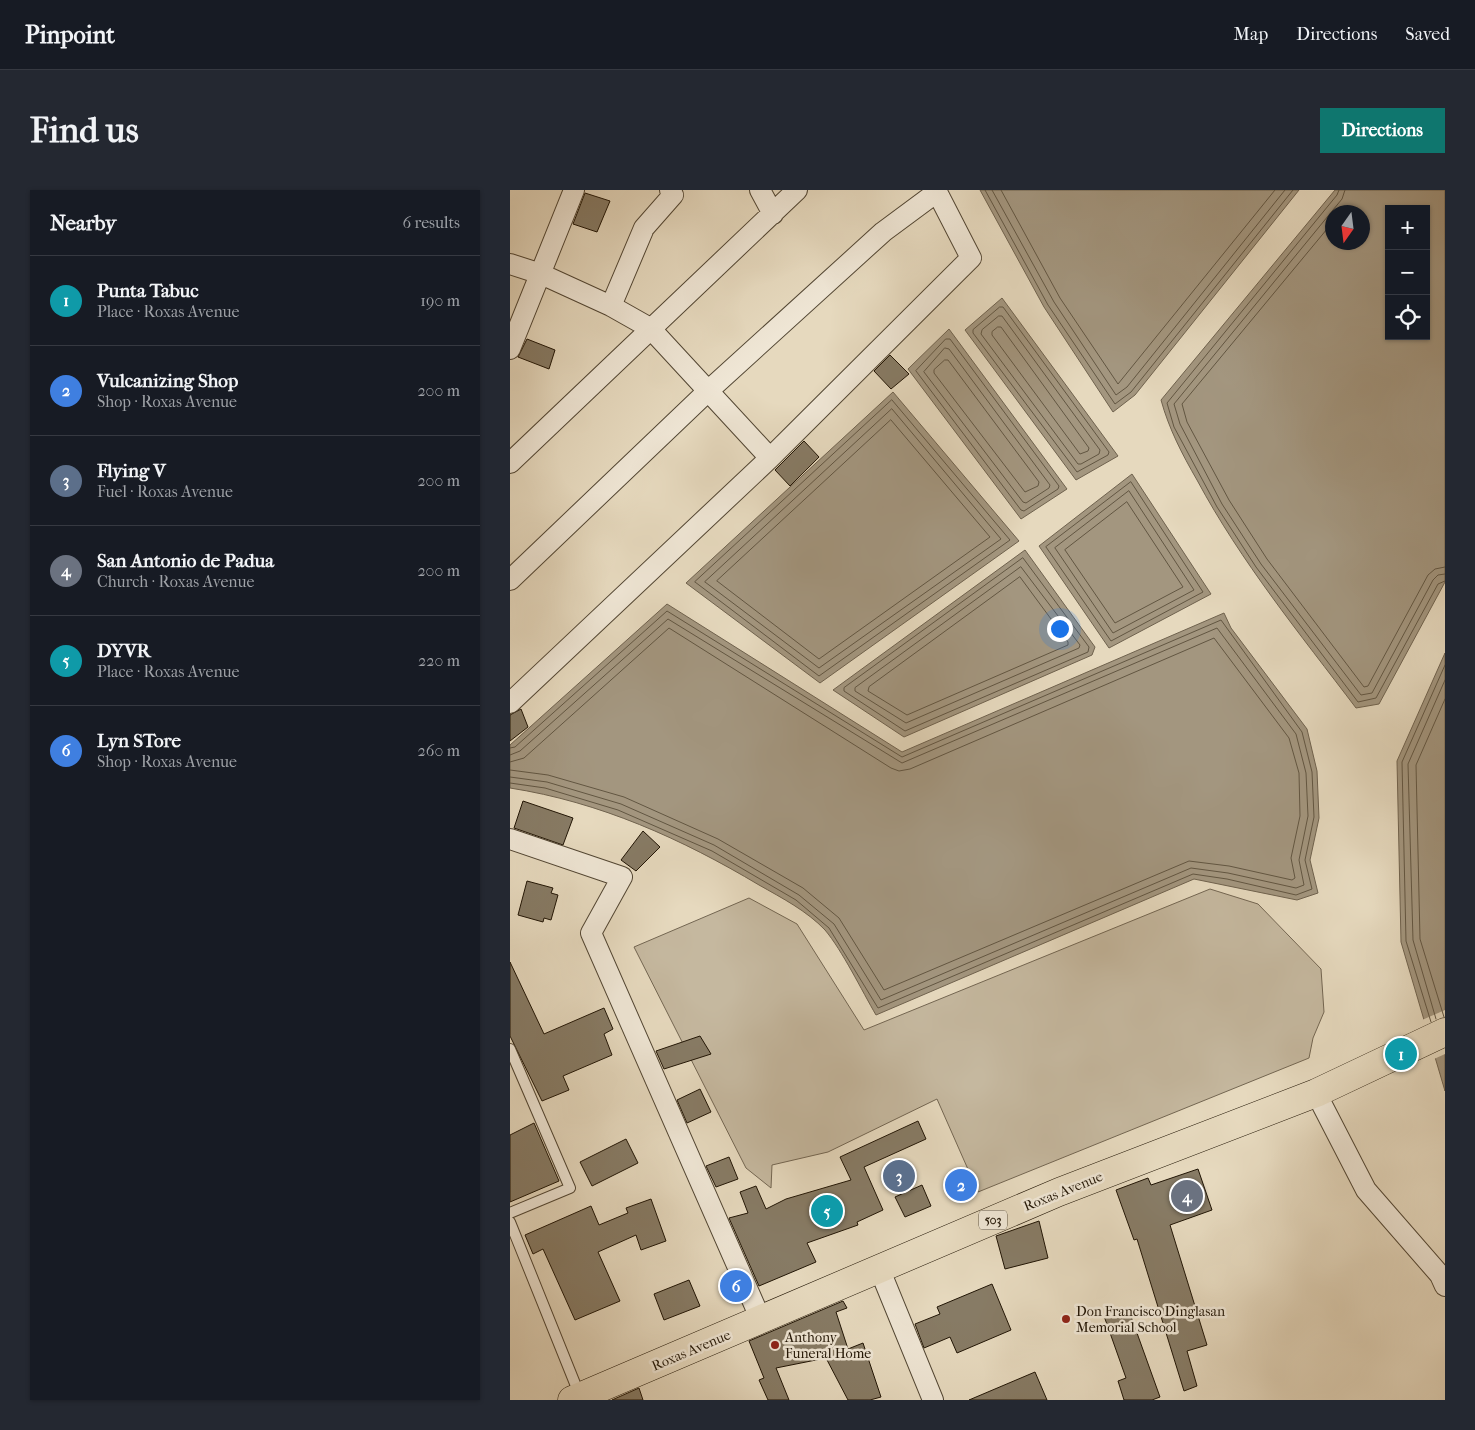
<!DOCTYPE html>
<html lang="en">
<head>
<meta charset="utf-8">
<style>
  body { margin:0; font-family:"IM FELL French Canon",serif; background:#242831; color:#f1f3f6 }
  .controls { position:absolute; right:15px; top:15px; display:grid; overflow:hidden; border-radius:0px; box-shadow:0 1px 4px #0004 }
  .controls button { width:45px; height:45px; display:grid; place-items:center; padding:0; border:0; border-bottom:1px solid #363941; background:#171b24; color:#f1f3f6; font:25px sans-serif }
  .compass { position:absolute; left:815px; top:15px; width:45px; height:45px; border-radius:50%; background:#171b24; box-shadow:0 1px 4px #0004; rotate:194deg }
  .you { position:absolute; left:549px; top:438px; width:18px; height:18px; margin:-12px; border:4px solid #fff; border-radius:50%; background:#1a73e8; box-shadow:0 0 0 8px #1a73e833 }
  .badge { display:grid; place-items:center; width:32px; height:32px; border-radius:50%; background:#0f766e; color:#fff; font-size:16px; font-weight:700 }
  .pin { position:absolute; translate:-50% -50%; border:2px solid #fff; box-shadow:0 1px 5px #0006 }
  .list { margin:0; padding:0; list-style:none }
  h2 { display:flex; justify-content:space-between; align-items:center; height:65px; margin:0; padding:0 20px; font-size:21px }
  h2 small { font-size:16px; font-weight:400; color:#9ea1a6 }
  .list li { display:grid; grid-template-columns:32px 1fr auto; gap:15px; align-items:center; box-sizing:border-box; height:90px; padding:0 20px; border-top:1px solid #363941 }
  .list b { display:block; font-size:19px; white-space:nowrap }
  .list p { margin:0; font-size:16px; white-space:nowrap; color:#9ea1a6 }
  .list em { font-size:16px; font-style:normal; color:#9ea1a6 }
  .icon { flex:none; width:28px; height:28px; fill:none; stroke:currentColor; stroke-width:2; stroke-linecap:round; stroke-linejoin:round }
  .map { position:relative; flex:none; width:935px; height:1210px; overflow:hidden; border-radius:0px }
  header { display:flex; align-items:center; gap:30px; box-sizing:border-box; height:70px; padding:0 25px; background:#171b24; border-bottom:1px solid #363941 }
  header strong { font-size:24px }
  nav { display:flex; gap:28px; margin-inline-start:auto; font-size:18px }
  .intro { display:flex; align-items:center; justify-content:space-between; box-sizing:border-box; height:120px; padding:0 30px }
  h1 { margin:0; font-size:35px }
  .button { padding:12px 22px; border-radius:0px; background:#0f766e; color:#fff; font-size:18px; font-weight:700 }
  main { display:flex; gap:30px; padding:0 30px }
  aside { flex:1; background:#171b24; border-radius:0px; box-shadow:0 1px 4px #0004 }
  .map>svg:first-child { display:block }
  .green { fill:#c5b89f; stroke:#736652 }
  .water { fill:#a3967f; stroke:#6f624e; fill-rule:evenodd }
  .pier { fill:#e6d9be }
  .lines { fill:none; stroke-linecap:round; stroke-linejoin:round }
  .shore { stroke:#625642; stroke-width:1 }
  .building { fill:#877b65; stroke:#211505 }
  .lane-casing { stroke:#524633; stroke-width:12 }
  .street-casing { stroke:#524633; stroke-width:22 }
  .primary-casing { stroke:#211505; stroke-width:29 }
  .lane { stroke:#efe6d5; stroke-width:10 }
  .street { stroke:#efe6d5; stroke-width:20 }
  .primary { stroke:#e6d9be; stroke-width:28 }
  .poi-dot { fill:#8f2418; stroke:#efe6d5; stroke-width:2 }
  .labels { text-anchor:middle; stroke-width:5; stroke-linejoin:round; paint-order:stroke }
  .shield { fill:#efe6d5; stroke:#5f5443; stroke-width:1 }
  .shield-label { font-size:12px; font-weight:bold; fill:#211505 }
  .street-label { font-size:14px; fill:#211505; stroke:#efe6d5 }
  .poi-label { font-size:14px; fill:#211505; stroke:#efe6d5; text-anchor:start }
</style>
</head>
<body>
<header>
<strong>Pinpoint</strong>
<nav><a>Map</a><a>Directions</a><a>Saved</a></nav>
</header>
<div class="intro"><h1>Find us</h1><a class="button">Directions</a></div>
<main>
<aside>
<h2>Nearby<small>6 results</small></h2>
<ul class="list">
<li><span class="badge" style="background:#0f9aa8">1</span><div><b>Punta Tabuc</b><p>Place · Roxas Avenue</p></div><em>190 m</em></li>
<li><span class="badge" style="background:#3f7fe0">2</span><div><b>Vulcanizing Shop</b><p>Shop · Roxas Avenue</p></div><em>200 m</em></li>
<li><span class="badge" style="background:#5c6f8a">3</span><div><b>Flying V</b><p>Fuel · Roxas Avenue</p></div><em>200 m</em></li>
<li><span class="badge" style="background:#6b7280">4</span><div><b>San Antonio de Padua</b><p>Church · Roxas Avenue</p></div><em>200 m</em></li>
<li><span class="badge" style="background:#0f9aa8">5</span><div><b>DYVR</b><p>Place · Roxas Avenue</p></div><em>220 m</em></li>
<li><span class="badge" style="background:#3f7fe0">6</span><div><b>Lyn STore</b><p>Shop · Roxas Avenue</p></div><em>260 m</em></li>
</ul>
</aside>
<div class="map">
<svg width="935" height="1210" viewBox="0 0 935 1210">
  <rect width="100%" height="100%" fill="#e6d9be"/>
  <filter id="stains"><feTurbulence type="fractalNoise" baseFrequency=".004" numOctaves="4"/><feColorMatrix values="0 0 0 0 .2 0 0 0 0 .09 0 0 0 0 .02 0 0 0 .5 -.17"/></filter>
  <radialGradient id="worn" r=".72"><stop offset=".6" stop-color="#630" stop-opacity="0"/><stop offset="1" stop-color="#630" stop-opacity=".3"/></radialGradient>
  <!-- green -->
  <path class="green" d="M 700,699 L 748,714 L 811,779 L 814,822 L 803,848 L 799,868 L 468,1002 L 427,909 L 318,962 L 262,975 L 261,998 L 236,978 L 124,757 L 239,708 L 287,734 L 354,840 Z"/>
  <!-- water -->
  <path class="water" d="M 470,0 L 789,0 L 625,205 L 603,222 L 534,117 Z
    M 825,0 L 935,0 L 935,392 L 869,514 L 846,518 C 790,444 731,372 687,290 C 672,264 659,239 651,210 ZM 879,19 L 916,19 L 916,146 L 879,146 ZM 822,22 L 852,22 L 852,52 L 822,52 Z
    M 492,108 L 608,266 L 566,290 L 455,140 Z
    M 439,139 L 557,299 L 511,329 L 398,179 Z
    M 383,202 L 509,351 L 310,493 L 176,393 Z
    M 622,284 L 701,404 L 599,458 L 529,356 Z
    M 515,360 L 585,457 L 582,465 L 394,547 L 323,500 Z
    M 157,414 L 392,562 L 714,423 L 721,438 L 797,539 L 807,581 L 809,628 L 800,670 L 808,703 L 787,710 L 684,689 L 366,825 C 352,801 332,760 315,740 C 297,721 272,708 249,695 C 172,649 90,612 0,598 L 0,555 Z
    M 935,463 L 935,901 L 891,752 L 887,571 Z"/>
  <!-- pier -->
  <path class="pier" d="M 935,820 L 935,864 L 924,869 L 912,830 Z"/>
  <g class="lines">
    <!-- shore -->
    <path class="shore" d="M 475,0 L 538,115 L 605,214 L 621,202 L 783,0
      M 482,0 L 544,112 L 606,205 L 617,197 L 775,0
      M 491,0 L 550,108 L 608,194 L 765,0
      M 829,0 L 827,5 L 657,213 L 664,237 L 707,317 L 746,377 L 848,512 L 866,508 L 928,394 L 935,391
      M 835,0 L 832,9 L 664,214 L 670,234 L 712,314 L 751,374 L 851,505 L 862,503 L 923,390 L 928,385 L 935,384
      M 822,33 L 672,214 L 677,232 L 719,310 L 757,369 L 854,497 L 858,496 L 918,385 L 925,379 L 935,377
      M 490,117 L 493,117 L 599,262 L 598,265 L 567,282 L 463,143 L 463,140 Z
      M 489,126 L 492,126 L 590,260 L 589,264 L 571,274 L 568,274 L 471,144 L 472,140 Z
      M 488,137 L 491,137 L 579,258 L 578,261 L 570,264 L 482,145 L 482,142 Z
      M 436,149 L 440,149 L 549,296 L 548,299 L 514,321 L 511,320 L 406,181 Z
      M 435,158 L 439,159 L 540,295 L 539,298 L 516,313 L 513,312 L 414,182 Z
      M 435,170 L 438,170 L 529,292 L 528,296 L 515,302 L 424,183 L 424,180 Z
      M 382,210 L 500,350 L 309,486 L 185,392 Z
      M 382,219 L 491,349 L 309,478 L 195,392 Z
      M 381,230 L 480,347 L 309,469 L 207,391 Z
      M 621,292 L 693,402 L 601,451 L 536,357 Z
      M 619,301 L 684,400 L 603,443 L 545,358 Z
      M 617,312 L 673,397 L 605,433 L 555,360 Z
      M 513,368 L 579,457 L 578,462 L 395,541 L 334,501 L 334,498 Z
      M 511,377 L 570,455 L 569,458 L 396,533 L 345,501 L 345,498 Z
      M 510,387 L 558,452 L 558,455 L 397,525 L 358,501 L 359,497 Z
      M 0,558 L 5,557 L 157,421 L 392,567 L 711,430 L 792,542 L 802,582 L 804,627 L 795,670 L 802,699 L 786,705 L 717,689 L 683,684 L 368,818 L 319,738 L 286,710 L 202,661 L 108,620 L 35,598 L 0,593
      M 0,565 L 10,561 L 158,429 L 392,573 L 707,438 L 786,544 L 796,583 L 798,626 L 789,670 L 794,695 L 786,698 L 718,683 L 681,678 L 371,810 L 324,734 L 289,705 L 204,655 L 111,614 L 37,592 L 0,587
      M 0,572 L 14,568 L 159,438 L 381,578 L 389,581 L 400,579 L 704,448 L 779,548 L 789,583 L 790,626 L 781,668 L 785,688 L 782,690 L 719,676 L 679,671 L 374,800 L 329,728 L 293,698 L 208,649 L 114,607 L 38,585 L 0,580
      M 934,827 L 910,749 L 906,575 L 935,509
      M 926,829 L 903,750 L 898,574 L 935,490
      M 921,832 L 896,751 L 892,572 L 935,475"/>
  </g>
  <!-- building -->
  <path class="building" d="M 75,3 L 100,11 L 87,42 L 63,34 Z
    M 17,149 L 45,160 L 39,179 L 8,167 Z
    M 380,165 L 399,184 L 381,199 L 364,181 Z
    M 294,251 L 309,267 L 280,296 L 265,280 Z
    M 11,519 L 18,537 L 0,551 L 0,525 Z
    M 13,611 L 63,628 L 53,655 L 4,638 Z
    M 133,641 L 150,657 L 126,681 L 111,670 Z
    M 17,691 L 43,698 L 41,703 L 48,705 L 41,730 L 34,728 L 33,732 L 8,725 Z
    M 0,772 L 34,844 L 94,818 L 103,839 L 94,844 L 102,865 L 53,886 L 59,900 L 32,911 L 0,846 Z
    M 190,846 L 201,864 L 154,879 L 146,861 Z
    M 190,899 L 201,922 L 177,933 L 167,910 Z
    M 408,931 L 416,949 L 354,977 L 373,1020 L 347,1032 L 348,1035 L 297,1053 L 306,1072 L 249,1096 L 219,1028 L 238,1023 L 230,1002 L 246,996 L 256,1019 L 276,1009 L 341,990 L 330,967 Z
    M 24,933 L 49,991 L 0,1012 L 0,945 Z
    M 116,949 L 128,973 L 82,996 L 70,972 Z
    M 219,967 L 228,989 L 206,997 L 196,976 Z
    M 688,979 L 702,1020 L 660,1035 L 697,1155 L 677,1161 L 687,1196 L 674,1201 L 627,1049 L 624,1050 L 606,1000 L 638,988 L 641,995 Z
    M 412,995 L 421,1016 L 395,1027 L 385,1007 Z
    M 141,1009 L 156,1051 L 131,1060 L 126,1045 L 88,1062 L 110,1111 L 65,1130 L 33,1059 L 23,1064 L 15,1045 L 81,1016 L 89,1035 L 118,1023 L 116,1018 Z
    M 529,1031 L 538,1068 L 495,1079 L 486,1046 Z
    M 179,1090 L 190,1116 L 154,1130 L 144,1104 Z
    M 482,1094 L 501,1140 L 447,1163 L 440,1147 L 414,1158 L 405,1134 L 430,1124 L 427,1117 Z
    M 333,1111 L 337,1118 L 326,1122 L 338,1159 L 353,1153 L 371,1207 L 360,1210 L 338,1210 L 316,1168 L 266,1178 L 279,1210 L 258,1210 L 249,1190 L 254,1188 L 239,1151 Z
    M 618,1118 L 650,1207 L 642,1210 L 614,1210 L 608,1191 L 616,1188 L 594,1126 Z
    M 525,1182 L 537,1210 L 459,1210 Z
    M 129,1198 L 133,1210 L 102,1210 Z"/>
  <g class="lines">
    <defs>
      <path id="lane" d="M 0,859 L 60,998 L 0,1023
        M 0,1032 L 70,1206"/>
      <path id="street" d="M 250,0 L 263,24
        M 0,74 L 31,84 L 101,116 L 140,138 L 260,268
        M 101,116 L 134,38 L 163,5 L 160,0
        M 0,159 L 64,0
        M 0,273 L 287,0
        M 0,390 L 198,201 L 373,42 L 427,2
        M 0,513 L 260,268 L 461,68 L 426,0
        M 0,649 L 112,687 L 81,743 L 251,1130
        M 806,903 L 856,1000 L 930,1085 L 935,1096
        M 369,1078 L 423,1210"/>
      <path id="primary" d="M 62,1210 L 549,1002 L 806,903 L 935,842"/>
    </defs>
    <!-- lane casing -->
    <use href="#lane" class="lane-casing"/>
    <!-- street casing -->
    <use href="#street" class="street-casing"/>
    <!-- primary casing -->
    <use href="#primary" class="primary-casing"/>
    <!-- lane -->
    <use href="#lane" class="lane"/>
    <!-- street -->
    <use href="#street" class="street"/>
    <!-- primary -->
    <use href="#primary" class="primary"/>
  </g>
  <!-- markers -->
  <g class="poi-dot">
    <circle cx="556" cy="1129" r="5"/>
    <circle cx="265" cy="1155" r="5"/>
  </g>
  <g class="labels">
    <!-- shield labels -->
    <rect class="shield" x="469" y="1020.5" width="28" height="19" rx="4"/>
    <g class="shield-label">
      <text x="483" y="1034">503</text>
    </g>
    <!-- street labels -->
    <g class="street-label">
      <text transform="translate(553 1001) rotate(-22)" y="5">Roxas Avenue</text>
      <text transform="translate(181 1160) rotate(-23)" y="5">Roxas Avenue</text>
    </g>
    <!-- poi labels -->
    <g class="poi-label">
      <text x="566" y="1126">Don Francisco Dinglasan<tspan x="566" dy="16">Memorial School</tspan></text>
      <text x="275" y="1152">Anthony<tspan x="275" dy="16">Funeral Home</tspan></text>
    </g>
  </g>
  <rect width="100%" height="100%" filter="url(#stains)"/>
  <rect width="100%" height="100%" fill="url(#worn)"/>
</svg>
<div class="controls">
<button>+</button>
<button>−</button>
<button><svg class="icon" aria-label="locate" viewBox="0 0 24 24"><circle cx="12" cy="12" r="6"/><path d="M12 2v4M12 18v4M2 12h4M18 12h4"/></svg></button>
</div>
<svg class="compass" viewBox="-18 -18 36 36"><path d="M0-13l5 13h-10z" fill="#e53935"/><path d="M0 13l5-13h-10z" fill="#9ea1a6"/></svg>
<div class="you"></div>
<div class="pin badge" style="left:891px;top:864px;background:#0f9aa8">1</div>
<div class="pin badge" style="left:451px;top:995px;background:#3f7fe0">2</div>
<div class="pin badge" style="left:389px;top:986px;background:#5c6f8a">3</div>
<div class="pin badge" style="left:677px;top:1006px;background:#6b7280">4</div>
<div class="pin badge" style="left:317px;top:1021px;background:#0f9aa8">5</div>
<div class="pin badge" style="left:226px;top:1096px;background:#3f7fe0">6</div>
</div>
</main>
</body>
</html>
